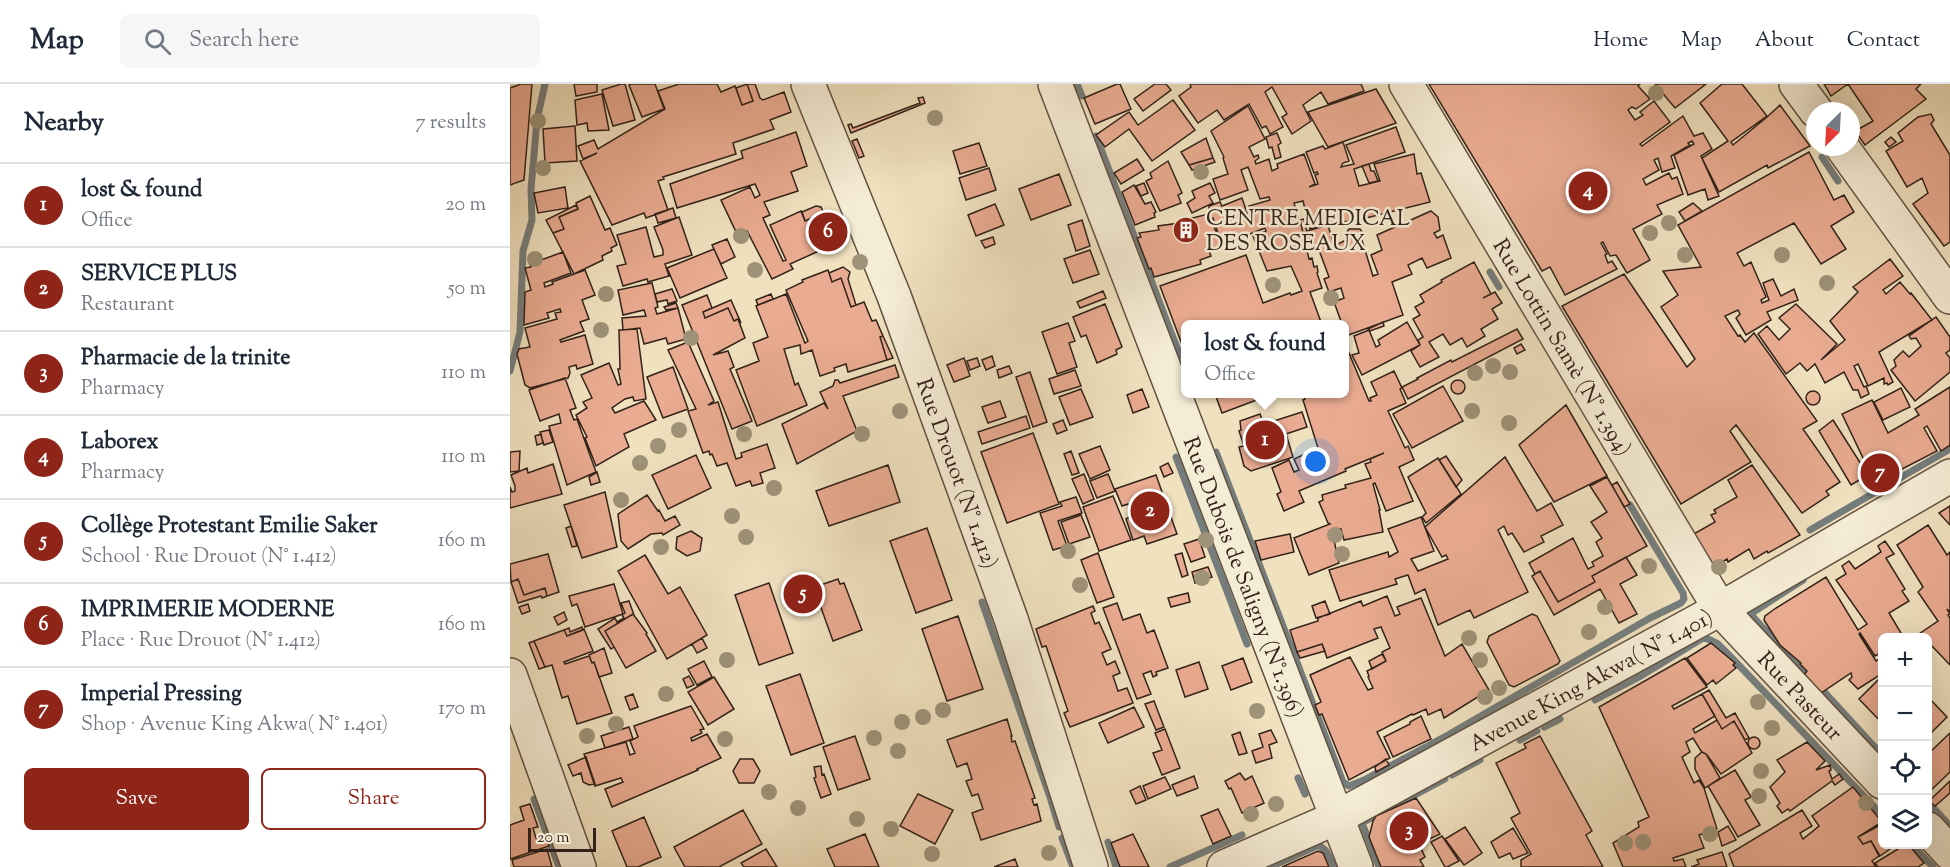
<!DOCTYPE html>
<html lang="en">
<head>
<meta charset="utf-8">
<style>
  body { margin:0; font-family:"Sorts Mill Goudy",serif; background:#f6f6f7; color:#1f2937 }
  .controls { position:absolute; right:18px; bottom:18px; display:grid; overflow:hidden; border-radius:9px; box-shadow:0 6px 24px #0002 }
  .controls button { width:54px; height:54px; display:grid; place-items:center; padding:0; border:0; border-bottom:2px solid #e0e1e3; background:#fff; color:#1f2937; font:30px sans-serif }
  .compass { position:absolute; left:1296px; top:18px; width:54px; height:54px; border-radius:50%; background:#fff; box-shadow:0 6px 24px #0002; rotate:204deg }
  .scale { position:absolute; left:18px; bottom:15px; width:68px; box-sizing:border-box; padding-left:6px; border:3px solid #322219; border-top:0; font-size:16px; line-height:21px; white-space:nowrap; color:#322219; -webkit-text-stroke:4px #f5ecd5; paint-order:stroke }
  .you { position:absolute; left:806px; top:378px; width:21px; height:21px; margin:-15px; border:4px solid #fff; border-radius:50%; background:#1a73e8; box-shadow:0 0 0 9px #1a73e833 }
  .badge { display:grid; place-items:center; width:39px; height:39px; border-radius:50%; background:#8f2418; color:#fff; font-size:20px; font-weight:700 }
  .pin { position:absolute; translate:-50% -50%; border:3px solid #fff; box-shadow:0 2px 6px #0006 }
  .popup { position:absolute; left:671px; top:236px; width:168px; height:78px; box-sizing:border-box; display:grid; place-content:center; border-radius:9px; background:#fff; filter:drop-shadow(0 2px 4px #0005); font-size:20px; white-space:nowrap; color:#747a83 }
  .popup b { font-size:22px; color:#1f2937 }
  .popup::after { content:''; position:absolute; left:50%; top:100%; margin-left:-12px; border:12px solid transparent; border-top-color:#fff }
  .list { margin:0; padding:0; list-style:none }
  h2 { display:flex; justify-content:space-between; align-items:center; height:78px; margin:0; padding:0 24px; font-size:26px }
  h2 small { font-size:20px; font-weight:400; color:#747a83 }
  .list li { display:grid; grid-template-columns:39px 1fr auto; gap:18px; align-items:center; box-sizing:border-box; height:84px; padding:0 24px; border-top:2px solid #e0e1e3 }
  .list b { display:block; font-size:22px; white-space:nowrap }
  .list p { margin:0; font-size:20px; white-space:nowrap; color:#747a83 }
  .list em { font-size:20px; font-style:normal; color:#747a83 }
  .actions { display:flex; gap:12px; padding:18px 24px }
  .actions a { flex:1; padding:14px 0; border:2px solid #8f2418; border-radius:9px; text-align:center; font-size:21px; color:#8f2418 }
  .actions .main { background:#8f2418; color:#fff }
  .icon { flex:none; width:33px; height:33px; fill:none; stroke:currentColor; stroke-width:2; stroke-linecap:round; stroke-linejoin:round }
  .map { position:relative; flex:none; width:1440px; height:783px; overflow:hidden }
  header { display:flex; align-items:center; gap:36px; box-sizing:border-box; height:84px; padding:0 30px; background:#fff; border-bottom:2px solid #e0e1e3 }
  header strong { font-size:28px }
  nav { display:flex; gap:33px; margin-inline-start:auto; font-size:21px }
  .search { width:420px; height:54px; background:#f6f6f7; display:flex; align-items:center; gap:15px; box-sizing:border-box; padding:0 21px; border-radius:9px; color:#747a83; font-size:22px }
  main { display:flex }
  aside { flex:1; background:#fff }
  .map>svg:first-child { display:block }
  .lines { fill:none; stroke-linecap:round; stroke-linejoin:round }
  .stream { stroke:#757d7c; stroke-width:7 }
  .building { fill:#e9ab91; stroke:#322219; stroke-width:1.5 }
  .minor-casing { stroke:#625242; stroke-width:36 }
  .minor { stroke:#f5ecd5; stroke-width:33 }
  .tree { fill:#9e9278 }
  .labels { text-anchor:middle; stroke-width:5; stroke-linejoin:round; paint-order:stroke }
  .poi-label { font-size:22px; fill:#322219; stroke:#f5ecd5; text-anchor:start }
  .street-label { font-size:22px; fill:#322219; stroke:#f5ecd5 }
</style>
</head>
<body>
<header>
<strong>Map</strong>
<div class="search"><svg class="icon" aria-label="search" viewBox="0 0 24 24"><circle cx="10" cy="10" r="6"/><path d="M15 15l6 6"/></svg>Search here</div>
<nav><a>Home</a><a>Map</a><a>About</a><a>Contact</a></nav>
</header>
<main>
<aside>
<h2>Nearby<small>7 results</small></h2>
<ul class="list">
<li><span class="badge">1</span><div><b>lost &amp; found</b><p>Office</p></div><em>20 m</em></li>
<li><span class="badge">2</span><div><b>SERVICE PLUS</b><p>Restaurant</p></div><em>50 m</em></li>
<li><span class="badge">3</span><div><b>Pharmacie de la trinite</b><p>Pharmacy</p></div><em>110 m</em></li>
<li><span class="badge">4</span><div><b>Laborex</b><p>Pharmacy</p></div><em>110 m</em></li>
<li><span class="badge">5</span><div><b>Collège Protestant Emilie Saker</b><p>School · Rue Drouot (N° 1.412)</p></div><em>160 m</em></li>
<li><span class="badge">6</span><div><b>IMPRIMERIE MODERNE</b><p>Place · Rue Drouot (N° 1.412)</p></div><em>160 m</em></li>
<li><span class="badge">7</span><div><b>Imperial Pressing</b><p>Shop · Avenue King Akwa( N° 1.401)</p></div><em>170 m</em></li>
</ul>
<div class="actions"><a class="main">Save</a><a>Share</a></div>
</aside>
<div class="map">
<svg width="1440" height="783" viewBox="0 0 1440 783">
  <rect width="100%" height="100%" fill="#f0e1bf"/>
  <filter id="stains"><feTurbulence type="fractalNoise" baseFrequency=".00333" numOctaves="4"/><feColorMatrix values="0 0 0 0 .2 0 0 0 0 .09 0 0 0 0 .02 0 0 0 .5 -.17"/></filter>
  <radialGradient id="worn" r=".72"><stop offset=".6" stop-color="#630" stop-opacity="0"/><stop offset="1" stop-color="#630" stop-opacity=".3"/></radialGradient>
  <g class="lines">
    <!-- stream -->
    <path class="stream" d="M 567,0 L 572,12
      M 586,52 L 670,272
      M 1312,73 L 1328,97
      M 980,188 L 989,203
      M 0,287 L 10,248 L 13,167 L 22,136 L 21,105 L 27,36 L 35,0
      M 706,368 L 833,698 L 839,702 L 854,696 L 938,651 L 1140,534 L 1171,519 L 1174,515 L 1173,509 L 1120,421
      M 666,373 L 737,560
      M 1300,446 L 1440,365
      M 1293,496 L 1242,529 L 1241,531 L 1301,594
      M 472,518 L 540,713 L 549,743
      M 1309,602 L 1372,671
      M 1085,616 L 1129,593 L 1193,554 L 1198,555 L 1208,560 L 1221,573 L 1372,731
      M 1034,643 L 1050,635
      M 1010,656 L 1027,647
      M 942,691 L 970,676
      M 788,694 L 795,710
      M 24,715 L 49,783
      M 1418,718 L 1440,742
      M 552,754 L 563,783
      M 598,758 L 606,783
      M 1401,760 L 1423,783
      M 660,783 L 732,751
      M 760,783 L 809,761 L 816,767 L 824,783
      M 869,783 L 852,739 L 935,695"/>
  </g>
  <!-- building -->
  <path class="building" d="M 11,0 L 22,0 L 14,96 L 0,101 L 0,4 Z
    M 64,0 L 87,0 L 87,8 L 66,12 Z
    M 111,0 L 115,0 L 125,36 L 103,42 L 92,6 Z
    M 121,0 L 145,0 L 154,25 L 132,33 L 119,1 Z
    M 169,0 L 207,0 L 211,8 L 225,2 L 232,21 L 243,17 L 237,0 L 245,0 L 250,14 L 253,16 L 274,8 L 281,28 L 260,36 L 264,45 L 223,59 L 226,70 L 153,93 L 154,95 L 148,97 L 158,126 L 136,134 L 134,129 L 102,141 L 70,77 L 87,69 L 73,75 L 68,62 L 84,56 L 88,65 L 155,25 L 148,7 Z
    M 237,0 L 243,17 L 232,21 L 226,4 Z
    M 607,0 L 610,0 L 621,25 L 585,40 L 574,14 Z
    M 645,0 L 656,0 L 661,6 L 633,27 L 624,15 Z
    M 680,0 L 851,0 L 854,7 L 818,20 L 811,8 L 793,21 L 801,37 L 782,50 L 772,33 L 777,30 L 762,3 L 755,8 L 773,43 L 760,50 L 756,42 L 752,44 L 739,20 L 714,36 L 707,26 L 688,39 L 669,12 L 681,3 Z
    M 919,0 L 1130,0 L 1128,2 L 1140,15 L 1126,25 L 1122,23 L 1118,26 L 1125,36 L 1133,31 L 1130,28 L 1144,17 L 1160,38 L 1130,60 L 1132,62 L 1173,32 L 1184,52 L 1193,49 L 1202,65 L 1191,72 L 1209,112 L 1198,116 L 1195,105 L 1178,111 L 1164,71 L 1184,60 L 1182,57 L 1178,59 L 1180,61 L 1161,72 L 1165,84 L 1152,88 L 1148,74 L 1144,76 L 1149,86 L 1133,95 L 1136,101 L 1159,89 L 1162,95 L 1167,93 L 1173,110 L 1147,121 L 1152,130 L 1123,145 L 1140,176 L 1117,189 L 1106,171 L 1100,172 L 1093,158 L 1091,159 L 1097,170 L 1095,171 L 1098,179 L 1102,177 L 1107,185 L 1055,211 L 1040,183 L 1032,187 Z
    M 1145,0 L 1196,0 L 1165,24 Z
    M 1212,0 L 1232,0 L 1257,32 L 1221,58 L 1223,61 L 1257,33 L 1270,21 L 1300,62 L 1258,84 L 1257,81 L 1209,108 L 1192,74 L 1218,57 L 1190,19 Z
    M 1314,0 L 1411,0 L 1406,5 L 1416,15 L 1355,61 L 1345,47 L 1363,37 L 1338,0 L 1321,12 Z
    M 866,5 L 886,39 L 818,63 L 798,28 Z
    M 92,10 L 99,46 L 78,47 L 77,39 L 67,41 L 65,16 Z
    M 413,13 L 415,19 L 341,49 L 338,41 L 341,40 L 343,44 L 410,19 L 408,14 Z
    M 663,16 L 685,46 L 642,77 L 619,45 L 595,63 L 586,51 L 619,28 L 628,41 Z
    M 738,22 L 755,55 L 739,63 L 744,73 L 748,71 L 749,74 L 745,77 L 746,80 L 759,75 L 762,87 L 768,84 L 767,80 L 794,70 L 805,100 L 799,103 L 808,100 L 805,91 L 808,90 L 807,88 L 804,89 L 796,68 L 813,62 L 815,65 L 833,58 L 839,77 L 833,79 L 831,83 L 844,80 L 836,61 L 886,43 L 895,68 L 844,85 L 849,102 L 870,97 L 864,80 L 904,70 L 907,90 L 911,89 L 920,118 L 844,137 L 831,138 L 831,137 L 800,145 L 793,117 L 784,119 L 788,134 L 786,137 L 790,136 L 799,175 L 802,174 L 804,183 L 807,182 L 808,188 L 807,189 L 812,204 L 800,208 L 811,238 L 806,240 L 676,240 L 676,271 L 650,202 L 736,171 L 753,219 L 780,209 L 781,211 L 792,207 L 781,182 L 757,187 L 743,152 L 756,147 L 755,144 L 712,161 L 703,134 L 701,135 L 712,163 L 699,167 L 701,172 L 690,176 L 691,180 L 644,193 L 641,184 L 639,185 L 627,154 L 631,153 L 629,149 L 649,146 L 648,142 L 677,138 L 677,137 L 682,136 L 682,134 L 699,130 L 699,122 L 710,118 L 712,122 L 732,114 L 740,138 L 744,136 L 739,122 L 760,116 L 759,113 L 750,115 L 738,83 L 731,86 L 738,106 L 710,116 L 703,95 L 718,90 L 713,74 L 714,73 L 701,47 Z
    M 1421,30 L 1424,36 L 1421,40 L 1440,71 L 1440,158 L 1434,162 L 1403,120 L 1418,109 L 1412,94 L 1397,103 L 1376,67 L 1393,57 L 1388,49 L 1408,33 Z
    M 65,42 L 67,77 L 35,79 L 33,45 Z
    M 286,48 L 297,82 L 281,88 L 288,107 L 254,118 L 260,131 L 253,134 L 273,177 L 276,176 L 260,141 L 291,127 L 295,137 L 308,131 L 320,162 L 280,180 L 283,185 L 262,195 L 237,147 L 227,150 L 211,116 L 240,103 L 245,114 L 250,111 L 245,100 L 167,124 L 160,100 L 233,74 L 231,67 Z
    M 767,49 L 771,59 L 768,61 L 771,73 L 765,75 L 762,63 L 759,64 L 756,53 Z
    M 1381,53 L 1386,58 L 1379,63 L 1375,58 Z
    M 696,54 L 703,74 L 679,81 L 671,68 Z
    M 347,55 L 354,72 L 349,74 L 342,57 Z
    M 469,59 L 477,82 L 450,90 L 443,67 Z
    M 1299,68 L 1324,116 L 1334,111 L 1344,128 L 1321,142 L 1336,165 L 1311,180 L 1284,139 L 1227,169 L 1234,182 L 1241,178 L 1256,213 L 1251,216 L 1252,219 L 1259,216 L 1253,199 L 1263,195 L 1271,212 L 1284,205 L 1288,216 L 1257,228 L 1261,236 L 1236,251 L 1226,234 L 1230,230 L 1228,226 L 1215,232 L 1228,252 L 1230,251 L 1235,258 L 1244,249 L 1307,337 L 1293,345 L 1330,398 L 1316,407 L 1319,411 L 1292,429 L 1226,341 L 1220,347 L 1241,378 L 1171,420 L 1052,222 L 1114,190 L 1177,283 L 1185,275 L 1151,223 L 1168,211 L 1153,187 L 1191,183 L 1168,141 Z
    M 703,74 L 705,78 L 682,86 L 679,81 Z
    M 627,75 L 634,86 L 611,100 L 604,89 Z
    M 658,77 L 672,109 L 668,111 L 671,119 L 650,127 L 636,97 L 642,94 L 640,89 Z
    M 859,80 L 861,87 L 864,87 L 868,97 L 859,99 L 852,82 Z
    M 479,84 L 486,106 L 456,116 L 449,94 Z
    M 549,90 L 561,121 L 521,136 L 509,105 Z
    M 634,99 L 638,109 L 631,112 L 626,102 Z
    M 700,99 L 705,109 L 699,112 L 703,119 L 682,129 L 677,119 L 685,114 L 682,107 Z
    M 624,101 L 635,120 L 641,118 L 646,128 L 644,129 L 645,133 L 625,141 L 612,108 Z
    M 55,103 L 58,124 L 28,129 L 24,109 Z
    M 80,112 L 95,146 L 100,144 L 107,161 L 101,164 L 102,167 L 92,172 L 93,176 L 64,190 L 43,149 L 54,145 L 49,133 L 68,125 L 66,119 Z
    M 1183,119 L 1192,127 L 1175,137 L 1169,128 Z
    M 485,120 L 494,141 L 466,152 L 458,131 Z
    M 66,121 L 68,125 L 49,133 L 54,145 L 43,149 L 36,136 Z
    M 306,122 L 311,123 L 326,159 L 321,161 L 308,131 L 295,137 L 292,128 Z
    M 163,124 L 166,134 L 148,139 L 145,130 Z
    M 921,127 L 928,133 L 930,146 L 924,149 L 927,154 L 933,151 L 941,174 L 917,184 L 912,174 L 898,181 L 902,190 L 882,198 L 893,231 L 836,252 L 834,240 L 832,240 L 824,218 L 834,214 L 831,204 L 819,208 L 814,195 L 819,193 L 809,166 L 803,167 L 797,147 L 818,141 L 824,162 L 836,156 L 835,151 L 839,145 L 850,145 L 854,151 L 851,153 L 863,192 L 868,190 L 861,171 L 872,166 L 867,151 Z
    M 169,133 L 182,171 L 155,180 L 159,192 L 138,198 L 137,195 L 113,202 L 107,182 L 116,180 L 107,151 L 136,143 L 144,173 L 153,171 L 153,166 L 144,143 Z
    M 794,135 L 797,148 L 793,149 L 790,136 Z
    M 572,136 L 580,162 L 566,167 L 558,141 Z
    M 483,153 L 485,160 L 475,164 L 471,157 Z
    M 217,155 L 225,173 L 211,180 L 202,161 Z
    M 204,165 L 217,194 L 170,214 L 157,184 Z
    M 580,166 L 589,190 L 563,199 L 554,175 Z
    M 53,168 L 61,189 L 34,199 L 35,203 L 43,200 L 42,198 L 75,186 L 85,211 L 72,216 L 79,235 L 70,238 L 74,247 L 50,256 L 51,258 L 75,251 L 83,280 L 67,285 L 66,281 L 59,283 L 60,289 L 58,294 L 20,304 L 15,301 L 7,270 L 9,265 L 20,263 L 15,244 L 47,235 L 45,229 L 51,228 L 50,225 L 37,229 L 39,234 L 14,241 L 15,208 L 21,206 L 15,184 L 21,183 L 20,180 Z
    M 1380,175 L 1393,192 L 1373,206 L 1376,210 L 1390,198 L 1400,210 L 1401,209 L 1422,236 L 1369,268 L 1383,298 L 1378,301 L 1377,299 L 1374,300 L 1374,294 L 1358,302 L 1348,280 L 1344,282 L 1354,303 L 1356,302 L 1359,310 L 1351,314 L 1348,306 L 1343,306 L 1334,288 L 1315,299 L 1305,280 L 1297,287 L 1290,279 L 1276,290 L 1248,250 L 1257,242 L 1269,256 L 1280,245 L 1269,234 L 1286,220 L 1327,260 L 1311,276 L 1335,256 L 1320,237 L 1348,208 L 1343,203 Z
    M 964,178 L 981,210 L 973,214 L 985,208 L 992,219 L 982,225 L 988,235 L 971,245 L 975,252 L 957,263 L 952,254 L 940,261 L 933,250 L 919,258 L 929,273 L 910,283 L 901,267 L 910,261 L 908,256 L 913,253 L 903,235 L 910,231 L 905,223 L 914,218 L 910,211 L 932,198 L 931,196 Z
    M 333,183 L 340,188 L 338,195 L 346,221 L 341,223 L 331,194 L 322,198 L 319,189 Z
    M 318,186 L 322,198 L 331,194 L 341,223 L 354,218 L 362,237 L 366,236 L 373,252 L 370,253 L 377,276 L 338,288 L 336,280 L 324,284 L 325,287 L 310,292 L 302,266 L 291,270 L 290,261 L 274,265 L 285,301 L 288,299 L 297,321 L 247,342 L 226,286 L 249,277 L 243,259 L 258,253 L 246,222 L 276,210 L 295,259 L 298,257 L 276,206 L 293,198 L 292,196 Z
    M 142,199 L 148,223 L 145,224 L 147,230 L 168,224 L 176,255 L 158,260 L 156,254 L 134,260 L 130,244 L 113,246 L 112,234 L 136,232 L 134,226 L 113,231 L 108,206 Z
    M 162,205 L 167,217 L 158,220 L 157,216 L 147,218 L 145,210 Z
    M 593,207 L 596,214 L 570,224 L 567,218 Z
    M 261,210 L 263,215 L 248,221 L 246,216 Z
    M 197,211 L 202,224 L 193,228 L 195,234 L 218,224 L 224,237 L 228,235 L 235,254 L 203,271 L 218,267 L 224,283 L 220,285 L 242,337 L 222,345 L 172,221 Z
    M 221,216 L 231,239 L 228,235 L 224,237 L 218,224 L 195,234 L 193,228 Z
    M 166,219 L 168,224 L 156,226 L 154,223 Z
    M 595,220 L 612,263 L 606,266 L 607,270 L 587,279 L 576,251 L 571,253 L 563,233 Z
    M 1426,233 L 1440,253 L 1440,266 L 1436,269 L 1440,274 L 1440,288 L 1405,317 L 1381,286 L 1386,282 L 1384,276 L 1393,267 L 1399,273 L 1411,262 L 1406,254 L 1401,255 L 1399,252 Z
    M 873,238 L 874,242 L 860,247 L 858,245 Z
    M 897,238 L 910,261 L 852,291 L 842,271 L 849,269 L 844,252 L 859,246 L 866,263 L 870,261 L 868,256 Z
    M 558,239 L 565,257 L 559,259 L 567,283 L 547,290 L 532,248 Z
    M 127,245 L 136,315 L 124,317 L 123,313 L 115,315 L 102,324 L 105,329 L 134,317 L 146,336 L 114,350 L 119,363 L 86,382 L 75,354 L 77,353 L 66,331 L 77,324 L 73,318 L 82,314 L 71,291 L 99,279 L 108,301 L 111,300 L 108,285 L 110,285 L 109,246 Z
    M 1007,245 L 1013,255 L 898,315 L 892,303 L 908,295 L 907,294 L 941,276 L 942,278 Z
    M 373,252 L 383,274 L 377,276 L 370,253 Z
    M 834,257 L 859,317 L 861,317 L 860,314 L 867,311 L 861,298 L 884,287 L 892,304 L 890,305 L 896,319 L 878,327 L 895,364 L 898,362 L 904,376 L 889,383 L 903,417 L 876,427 L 865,399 L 863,400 L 870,426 L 869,426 L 873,448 L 834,456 L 831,445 L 822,447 L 829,479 L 799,491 L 784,454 L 820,440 L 818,439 L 809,418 L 813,416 L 812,411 L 836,404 L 835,401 L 861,394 L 855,380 L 861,378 L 860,375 L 874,369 L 835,385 L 836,387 L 789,407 L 794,418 L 774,427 L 767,410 L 771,408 L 762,384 L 779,376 L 784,388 L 789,386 L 784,375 L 808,364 L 793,316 L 795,315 L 793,310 L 834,310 Z
    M 178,258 L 204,317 L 198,321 L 208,318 L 226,375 L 232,373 L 231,369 L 257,360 L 265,384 L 250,389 L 253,399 L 242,402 L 240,397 L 226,402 L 217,379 L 207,382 L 202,370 L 200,371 L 199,367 L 193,369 L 178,327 L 186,325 L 158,266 Z
    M 1011,260 L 1015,266 L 1007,270 L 1004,264 Z
    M 482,272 L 485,282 L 476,286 L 472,276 Z
    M 454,274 L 460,292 L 444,298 L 437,281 Z
    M 467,274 L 470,282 L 460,286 L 457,277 Z
    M 385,281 L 389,293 L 333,312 L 347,347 L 287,380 L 272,340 L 314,319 L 318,325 L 310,308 L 323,302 L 325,296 L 328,296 L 330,299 Z
    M 499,282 L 502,289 L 489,294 L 487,286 Z
    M 163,283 L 178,325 L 153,334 L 137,293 Z
    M 565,286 L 571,302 L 544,310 L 539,295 Z
    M 520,288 L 537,338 L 523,343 L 506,293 Z
    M 55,294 L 66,324 L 60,326 L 64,336 L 67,335 L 86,388 L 57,401 L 39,342 L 51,339 L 49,330 L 30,337 L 19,306 Z
    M941 303a7 7 0 1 1 14 0a7 7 0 1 1-14 0Z
    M 933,302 L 953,337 L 902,364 L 883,330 Z
    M 1440,303 L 1440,361 L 1431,367 L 1417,342 L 1414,344 L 1427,367 L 1365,399 L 1332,330 L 1362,316 L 1378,349 L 1409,331 L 1405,325 Z
    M 1391,304 L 1400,323 L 1373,336 L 1364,318 Z
    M 571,305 L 583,333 L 560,341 L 549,313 Z
    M 632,305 L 639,323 L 623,329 L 617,311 Z
    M1296 314a7 7 0 1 1 14 0a7 7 0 1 1-14 0Z
    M 705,310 L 760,310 L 760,311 L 712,329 Z
    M 490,317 L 496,333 L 478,339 L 472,323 Z
    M 1056,321 L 1097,392 L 1044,418 L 1009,361 Z
    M 792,328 L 797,343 L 776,350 L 783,373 L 741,387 L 734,382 L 729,363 L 734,362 L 729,347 L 731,346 L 730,337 L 750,330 L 753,338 L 747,339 L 748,342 Z
    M 516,332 L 520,344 L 472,360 L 468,348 Z
    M 553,336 L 557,346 L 547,350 L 543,340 Z
    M 1323,336 L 1358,391 L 1341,401 L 1309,347 Z
    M 39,346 L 43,358 L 34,361 L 30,348 Z
    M 523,349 L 549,420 L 497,439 L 471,368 Z
    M 31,350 L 33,359 L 27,361 L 25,352 Z
    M 590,362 L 600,386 L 580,395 L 569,370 Z
    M 10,367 L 9,387 L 0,388 L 0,368 Z
    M 561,367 L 569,389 L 562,391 L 554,370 Z
    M 186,371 L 201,404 L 158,425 L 142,391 Z
    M 936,372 L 952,396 L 946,403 L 929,376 Z
    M 995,373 L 1027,427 L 1041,419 L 1053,441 L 1031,452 L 1034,458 L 1014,468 L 1002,449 L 998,451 L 994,442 L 988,446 L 1018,508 L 964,534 L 960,526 L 928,541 L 915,505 L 905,510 L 898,491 L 885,495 L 887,500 L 830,517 L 819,486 L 878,468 L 879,473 L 888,468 L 878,445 L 911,433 L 924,467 L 901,475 L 908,487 L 938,475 L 936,471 L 932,473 L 915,443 Z
    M 928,374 L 951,410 L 916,439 L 912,433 L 916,429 L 898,393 Z
    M 658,379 L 663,389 L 654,393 L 650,383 Z
    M 43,380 L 52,410 L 0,424 L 0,403 L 2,408 L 5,407 L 5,402 L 1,391 L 17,384 L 18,389 Z
    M 378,381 L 390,418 L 319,442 L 306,407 Z
    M 1242,381 L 1290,451 L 1258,469 L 1257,467 L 1244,475 L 1239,465 L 1218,478 L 1217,475 L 1203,484 L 1182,451 L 1205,438 L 1201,431 L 1206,429 L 1204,426 L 1227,413 L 1218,396 Z
    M 87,388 L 90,398 L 81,401 L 79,393 Z
    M 574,390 L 584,415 L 573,420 L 562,395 Z
    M 598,390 L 605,407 L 587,414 L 580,397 Z
    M 646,391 L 667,450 L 637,460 L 634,452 L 623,456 L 616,435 L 622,432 L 618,420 L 612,422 L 605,405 Z
    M 1097,393 L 1137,462 L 1082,492 L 1085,498 L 1048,518 L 1030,487 L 1025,490 L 1019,479 L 1063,454 L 1078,485 L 1084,482 L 1082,478 L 1093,472 L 1086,458 L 1092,454 L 1081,438 L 1097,428 L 1080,402 Z
    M 1107,398 L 1120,420 L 1114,423 L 1102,401 Z
    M 95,408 L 107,463 L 72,474 L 54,421 Z
    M 137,411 L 148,427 L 149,426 L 155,437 L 165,432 L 170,441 L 153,451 L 152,449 L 141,450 L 118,465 L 111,457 L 108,430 Z
    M 603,412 L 621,456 L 589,467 L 573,423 Z
    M 566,413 L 572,429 L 548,437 L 557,462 L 543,466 L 530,429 L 552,422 L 550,418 Z
    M 1440,422 L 1440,441 L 1429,429 Z
    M 571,431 L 580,453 L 559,460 L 551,438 Z
    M 1418,441 L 1437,471 L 1440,468 L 1440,528 L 1437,525 L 1440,530 L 1438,531 L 1440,534 L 1440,581 L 1421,561 L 1418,563 L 1418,554 L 1403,554 L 1428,537 L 1408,508 L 1413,503 L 1387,461 Z
    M 61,442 L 67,462 L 62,463 L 56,444 Z
    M 417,444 L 442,516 L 406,529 L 380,457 Z
    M 181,447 L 192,454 L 190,467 L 177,472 L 166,465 L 167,453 Z
    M 780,450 L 784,468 L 751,476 L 745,457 Z
    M 689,455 L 695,473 L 681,478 L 674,460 Z
    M 1375,457 L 1384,470 L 1376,474 L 1395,505 L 1392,507 L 1399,517 L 1379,529 L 1394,554 L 1372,554 L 1372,568 L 1365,572 L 1350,549 L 1349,550 L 1366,577 L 1372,573 L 1372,639 L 1349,615 L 1372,592 L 1371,590 L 1348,605 L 1339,596 L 1342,593 L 1341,589 L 1311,609 L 1294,591 L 1297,587 L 1290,580 L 1291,579 L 1270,561 L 1254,536 L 1255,532 L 1266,524 L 1316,493 L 1348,546 L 1357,540 L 1326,496 L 1336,490 L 1332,482 L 1339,477 L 1345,485 L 1371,468 L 1368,462 Z
    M 588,469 L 604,513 L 587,519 L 571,476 Z
    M 672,469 L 678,491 L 672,493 L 665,471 Z
    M 38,470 L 49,508 L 37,512 L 35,504 L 14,511 L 8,495 L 1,498 L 0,480 Z
    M 135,471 L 158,510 L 170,503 L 197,551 L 157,575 L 108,487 Z
    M 1116,473 L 1127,491 L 1110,500 L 1127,530 L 1109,539 L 1090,505 L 1044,531 L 1022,492 L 1030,487 L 1048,518 L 1085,498 L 1082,492 Z
    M 698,483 L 702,493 L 685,499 L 682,488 Z
    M 8,495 L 14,511 L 35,504 L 37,512 L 32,514 L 31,512 L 8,519 L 1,498 Z
    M 328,495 L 330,500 L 334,499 L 352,546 L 323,557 L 305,507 L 310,505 L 308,502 Z
    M 259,499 L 283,569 L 249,581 L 225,511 Z
    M 104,500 L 113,530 L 75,543 L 67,520 L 62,522 L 59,512 Z
    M 678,509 L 680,518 L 661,523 L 658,514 Z
    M 877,512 L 885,532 L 890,530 L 887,523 L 911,514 L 935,572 L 952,560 L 979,606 L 934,634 L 931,625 L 918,631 L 916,625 L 903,631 L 902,630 L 867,648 L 880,674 L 839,696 L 812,630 L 809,631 L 805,621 L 811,618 L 800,591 L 840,573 L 858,606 L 863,604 L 858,593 L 859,592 L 857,587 L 876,577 L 872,568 L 880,564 L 871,543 L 864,545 L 868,554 L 817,574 L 812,560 L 787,568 L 780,546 L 808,537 L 808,534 L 851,517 L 853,522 Z
    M 119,517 L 124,531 L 123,530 L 95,547 L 104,563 L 101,565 L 88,545 L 105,534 L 107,538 L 114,534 L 112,531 L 115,529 L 111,519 Z
    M 815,517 L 820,530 L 806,534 L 802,522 Z
    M 607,519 L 613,536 L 630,530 L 637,549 L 644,546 L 658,584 L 646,588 L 647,591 L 643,593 L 641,587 L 633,590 L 641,610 L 627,615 L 593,524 Z
    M 18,520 L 20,527 L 12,530 L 9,523 Z
    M 583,522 L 585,527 L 581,529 L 585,540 L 589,538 L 601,565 L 592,569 L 597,581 L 605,577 L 610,589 L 603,592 L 608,607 L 617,604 L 623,619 L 560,643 L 554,629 L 558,627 L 536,562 L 532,563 L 526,545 Z
    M 54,528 L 57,536 L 48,541 L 44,533 Z
    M 123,530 L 137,549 L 136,550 L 146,567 L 116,584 L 95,547 Z
    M 1022,530 L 1027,532 L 1050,577 L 1048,580 L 1004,603 L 999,601 L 977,558 L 979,552 Z
    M 448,532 L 473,605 L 437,617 L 412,545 Z
    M 72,543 L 73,546 L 57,552 L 54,546 L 59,544 L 60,548 Z
    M 74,545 L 83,567 L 54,578 L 55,580 L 79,572 L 82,579 L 84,578 L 102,629 L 67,640 L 58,612 L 52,614 L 42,581 L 35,583 L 24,557 L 54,546 L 57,552 Z
    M 192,554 L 197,564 L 187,569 L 182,560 Z
    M 24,557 L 35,583 L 29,585 L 19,559 Z
    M 1201,559 L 1225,579 L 1223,581 L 1226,584 L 1206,600 L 1203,596 L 1197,601 L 1177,574 Z
    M 812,560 L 815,567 L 790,574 L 787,568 Z
    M 94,564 L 102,589 L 89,593 L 84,578 L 82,579 L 79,571 Z
    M 872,570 L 876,577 L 862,585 L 859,577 Z
    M 733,574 L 742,598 L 721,606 L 712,582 Z
    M 1175,574 L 1197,603 L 1162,622 L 1164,625 L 1192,610 L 1205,632 L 1183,645 L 1185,649 L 1207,636 L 1212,645 L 1224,637 L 1242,669 L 1211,690 L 1197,671 L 1191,667 L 1183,654 L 1176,658 L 1180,668 L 1172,673 L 1184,699 L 1189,696 L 1194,704 L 1207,745 L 1189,751 L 1194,764 L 1163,774 L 1164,777 L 1173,775 L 1176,783 L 1113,783 L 1103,759 L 1129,743 L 1128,738 L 1139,733 L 1089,623 Z
    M 194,577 L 202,593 L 187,601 L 178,585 Z
    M 689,578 L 698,605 L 675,613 L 666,586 Z
    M 290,590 L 314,659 L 281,671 L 256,602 Z
    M 179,592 L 184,601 L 177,604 L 173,595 Z
    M 204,593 L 224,625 L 198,641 L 178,608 Z
    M 1199,606 L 1216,634 L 1225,629 L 1239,654 L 1235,656 L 1224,637 L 1212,645 L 1192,610 Z
    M 123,610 L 128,623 L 120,626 L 115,613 Z
    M 1418,613 L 1437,633 L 1418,652 Z
    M 644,617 L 654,643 L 646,646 L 635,620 Z
    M 181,622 L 194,645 L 190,646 L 192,649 L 181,654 L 182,657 L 197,650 L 211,674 L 187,685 L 188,686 L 102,723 L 95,705 L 113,698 L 111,694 L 85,702 L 74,670 L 116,658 L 120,671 L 125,669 L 120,657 L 128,653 L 124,642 Z
    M 624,623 L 634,643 L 598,659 L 589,639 Z
    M 911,632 L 921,655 L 883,673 L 874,653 L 900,640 L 900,638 Z
    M 497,635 L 502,652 L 501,652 L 502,658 L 505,657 L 525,714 L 522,715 L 524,721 L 527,720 L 531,737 L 471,756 L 462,729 L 473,725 L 468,710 L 462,712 L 456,697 L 462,695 L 457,679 L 447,683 L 437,656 Z
    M 119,643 L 123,655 L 95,664 L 91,652 Z
    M 655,645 L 670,684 L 652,691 L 643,669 L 652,666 L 645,649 Z
    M 761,646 L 767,658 L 759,661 L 762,674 L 746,679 L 742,667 L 753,663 L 749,650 Z
    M 730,648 L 737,669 L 729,671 L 722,651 Z
    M 1440,649 L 1440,688 L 1418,709 L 1418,670 Z
    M 345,652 L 360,695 L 328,706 L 313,663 Z
    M 1030,652 L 1082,747 L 1076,751 L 1093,783 L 1011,783 L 1011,776 L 1021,770 L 1001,734 L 1010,729 L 986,679 L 1016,664 L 1014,660 Z
    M1238 659a6 6 0 1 1 12 0a6 6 0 1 1-12 0Z
    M 1297,658 L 1315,677 L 1306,686 L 1320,681 L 1321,686 L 1319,687 L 1322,695 L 1329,690 L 1333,695 L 1325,701 L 1322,697 L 1280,727 L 1278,725 L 1272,729 L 1267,722 L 1270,719 L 1260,703 L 1275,688 L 1267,676 Z
    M 1192,668 L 1196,670 L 1210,694 L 1195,704 L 1185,685 L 1185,674 Z
    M 76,673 L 85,700 L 79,701 L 73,698 L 71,689 L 63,692 L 58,681 Z
    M 230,675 L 243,675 L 250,687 L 244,699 L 229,699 L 223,687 Z
    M 876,675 L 879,681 L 866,688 L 865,683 Z
    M 311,682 L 312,691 L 314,690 L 321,710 L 311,714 L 304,694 L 306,693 L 304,683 Z
    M 1225,686 L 1241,713 L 1235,716 L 1250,741 L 1228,753 L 1198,702 Z
    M 730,689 L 735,696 L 742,692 L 754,719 L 732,729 L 721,704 L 719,705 L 715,697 Z
    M 684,692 L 688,704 L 667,712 L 662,701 Z
    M 655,693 L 661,705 L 638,715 L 633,702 Z
    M 1440,697 L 1440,709 L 1425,722 L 1419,717 Z
    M 630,702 L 636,716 L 626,720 L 620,707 Z
    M 1343,703 L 1372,738 L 1348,753 L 1353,760 L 1361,757 L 1369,772 L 1362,777 L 1366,783 L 1224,783 L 1219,770 L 1292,726 L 1302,742 L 1290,749 L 1293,755 L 1309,742 L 1302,732 Z
    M 408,710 L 443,726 L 425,760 L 390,742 Z
    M 906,714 L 930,750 L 909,760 L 915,773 L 910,776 L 914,783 L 871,783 L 859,753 L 863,737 L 866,732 Z
    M 20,720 L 28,743 L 23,744 L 26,754 L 35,751 L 39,762 L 0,775 L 0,741 L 14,736 L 10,723 Z
    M 708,725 L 721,752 L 703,760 L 691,732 Z
    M 233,726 L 252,760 L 209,783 L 175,783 L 164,763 Z
    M 134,733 L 151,773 L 128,783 L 117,783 L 102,747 Z
    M 1372,740 L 1372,760 L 1387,760 L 1370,772 L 1361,757 L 1353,760 L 1348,753 Z
    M 1218,742 L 1226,756 L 1212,762 L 1208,748 Z
    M 955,743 L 972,769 L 954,781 L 935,755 Z
    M 1003,744 L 1018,769 L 1003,775 L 1000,769 L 989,774 L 981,758 Z
    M 355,750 L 369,783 L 325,783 L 317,765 Z
    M 623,750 L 639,783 L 610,783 L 601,759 Z
    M 932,752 L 949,777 L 937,783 L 935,783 L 921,758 Z
    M 1396,760 L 1398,760 L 1414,779 L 1408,783 L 1368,783 L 1365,779 Z
    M 37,765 L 42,783 L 4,783 L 2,776 Z
    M 256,765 L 267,783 L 234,783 L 231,779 Z
    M 808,767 L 813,769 L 819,783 L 772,783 Z
    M 1212,768 L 1217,783 L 1181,783 L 1189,780 L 1187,776 Z
    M 505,775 L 508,783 L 484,783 Z"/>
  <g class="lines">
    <defs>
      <g id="minor">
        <path id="s1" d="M 298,0 L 384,212 L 501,535 L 581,783"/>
        <path id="s2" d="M 545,0 L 846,783"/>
        <path id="s3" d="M 896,0 L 1210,525 L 1372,698"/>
        <path d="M 1286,0 L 1306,27"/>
        <path d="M 1332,63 L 1440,213"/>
        <path d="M 0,591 L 69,783"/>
        <path d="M 1418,745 L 1440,769"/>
        <path id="s4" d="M 714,783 L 826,734 L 1210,525 L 1440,392"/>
      </g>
    </defs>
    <!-- minor casing -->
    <use href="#minor" class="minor-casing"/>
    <!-- minor -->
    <use href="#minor" class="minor"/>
  </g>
  <!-- trees -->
  <g class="tree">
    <circle cx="1146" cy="9" r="8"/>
    <circle cx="425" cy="34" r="8"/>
    <circle cx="28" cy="37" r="8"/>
    <circle cx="33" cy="84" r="8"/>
    <circle cx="691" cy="88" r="8"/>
    <circle cx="1159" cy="139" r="8"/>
    <circle cx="1140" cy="149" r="8"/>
    <circle cx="231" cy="152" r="8"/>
    <circle cx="1175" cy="171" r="8"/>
    <circle cx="1272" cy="171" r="8"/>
    <circle cx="25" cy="175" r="8"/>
    <circle cx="350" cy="178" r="8"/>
    <circle cx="245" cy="186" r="8"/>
    <circle cx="1317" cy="199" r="8"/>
    <circle cx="763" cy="201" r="8"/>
    <circle cx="96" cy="210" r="8"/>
    <circle cx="821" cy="214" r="8"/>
    <circle cx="91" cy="246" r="8"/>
    <circle cx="181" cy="254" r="8"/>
    <circle cx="983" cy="282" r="8"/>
    <circle cx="1000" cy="288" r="8"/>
    <circle cx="965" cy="289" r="8"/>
    <circle cx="390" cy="327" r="8"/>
    <circle cx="962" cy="327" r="8"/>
    <circle cx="999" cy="339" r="8"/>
    <circle cx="169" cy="346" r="8"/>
    <circle cx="234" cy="350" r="8"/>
    <circle cx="352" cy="350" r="8"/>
    <circle cx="148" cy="362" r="8"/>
    <circle cx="130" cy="379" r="8"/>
    <circle cx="264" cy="404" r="8"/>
    <circle cx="111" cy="416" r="8"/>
    <circle cx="222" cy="432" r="8"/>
    <circle cx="825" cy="451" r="8"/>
    <circle cx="236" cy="453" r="8"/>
    <circle cx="696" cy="456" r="8"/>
    <circle cx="151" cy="463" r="8"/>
    <circle cx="558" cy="467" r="8"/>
    <circle cx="832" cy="470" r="8"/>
    <circle cx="1139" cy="482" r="8"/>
    <circle cx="1209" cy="483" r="8"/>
    <circle cx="692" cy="494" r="8"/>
    <circle cx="570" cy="501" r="8"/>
    <circle cx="1095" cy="523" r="8"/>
    <circle cx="1079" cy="548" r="8"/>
    <circle cx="959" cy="554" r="8"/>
    <circle cx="217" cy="576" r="8"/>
    <circle cx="970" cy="576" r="8"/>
    <circle cx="989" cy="604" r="8"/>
    <circle cx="156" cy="610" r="8"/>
    <circle cx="975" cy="613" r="8"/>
    <circle cx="1248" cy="618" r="8"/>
    <circle cx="433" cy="626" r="8"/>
    <circle cx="747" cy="627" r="8"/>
    <circle cx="413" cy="633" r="8"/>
    <circle cx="392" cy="638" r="8"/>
    <circle cx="106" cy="640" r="8"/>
    <circle cx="1262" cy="644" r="8"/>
    <circle cx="77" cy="652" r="8"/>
    <circle cx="364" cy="654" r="8"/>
    <circle cx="215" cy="655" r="8"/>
    <circle cx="388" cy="667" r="8"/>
    <circle cx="1251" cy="687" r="8"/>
    <circle cx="259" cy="708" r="8"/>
    <circle cx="1249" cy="712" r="8"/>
    <circle cx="1356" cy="719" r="8"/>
    <circle cx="766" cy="720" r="8"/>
    <circle cx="288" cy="724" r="8"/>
    <circle cx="741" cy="730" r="8"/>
    <circle cx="347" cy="735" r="8"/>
    <circle cx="381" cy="745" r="8"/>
    <circle cx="1200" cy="750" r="8"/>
    <circle cx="1133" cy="758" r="8"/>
    <circle cx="1115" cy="759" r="8"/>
    <circle cx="539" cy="769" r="8"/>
    <circle cx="422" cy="770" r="8"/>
  </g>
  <!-- icons -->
  <defs>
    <symbol id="building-disc" viewBox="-11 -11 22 22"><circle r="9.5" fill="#8f2418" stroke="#f5ecd5"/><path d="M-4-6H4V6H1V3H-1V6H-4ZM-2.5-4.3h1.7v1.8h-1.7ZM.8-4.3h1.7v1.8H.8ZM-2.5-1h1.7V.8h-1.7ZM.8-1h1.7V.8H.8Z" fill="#fff"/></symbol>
  </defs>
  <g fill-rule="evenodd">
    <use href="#building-disc" x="661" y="131" width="30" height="30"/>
  </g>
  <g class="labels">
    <!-- poi labels -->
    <g class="poi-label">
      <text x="696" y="141">CENTRE MEDICAL<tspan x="696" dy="25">DES ROSEAUX</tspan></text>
    </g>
    <!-- street labels -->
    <g class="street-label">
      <text dy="8" stroke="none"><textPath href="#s3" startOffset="306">Rue Lottin Samè (N° 1.394)</textPath></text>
      <text dy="8" stroke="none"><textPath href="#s1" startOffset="417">Rue Drouot (N° 1.412)</textPath></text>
      <text dy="8" stroke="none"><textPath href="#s2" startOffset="528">Rue Dubois de Saligny (N°1.396)</textPath></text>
      <text dy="8" stroke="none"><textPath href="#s4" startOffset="412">Avenue King Akwa( N° 1.401)</textPath></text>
      <text dy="8" stroke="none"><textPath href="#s3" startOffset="730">Rue Pasteur</textPath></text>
    </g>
  </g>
  <rect width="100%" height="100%" filter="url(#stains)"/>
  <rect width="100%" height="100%" fill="url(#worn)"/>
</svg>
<div class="controls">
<button>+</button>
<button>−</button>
<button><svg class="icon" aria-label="locate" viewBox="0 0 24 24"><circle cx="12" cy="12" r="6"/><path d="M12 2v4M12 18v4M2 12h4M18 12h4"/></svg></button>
<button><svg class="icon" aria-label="layers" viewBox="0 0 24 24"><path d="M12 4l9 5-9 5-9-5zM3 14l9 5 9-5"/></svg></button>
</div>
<svg class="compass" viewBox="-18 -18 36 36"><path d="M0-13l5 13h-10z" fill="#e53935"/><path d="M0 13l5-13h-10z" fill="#747a83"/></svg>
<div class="scale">20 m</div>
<div class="you"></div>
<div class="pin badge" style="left:755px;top:356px">1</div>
<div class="popup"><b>lost &amp; found</b>Office</div>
<div class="pin badge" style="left:640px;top:427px">2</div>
<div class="pin badge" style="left:899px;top:747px">3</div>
<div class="pin badge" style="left:1078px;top:107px">4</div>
<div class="pin badge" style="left:293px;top:510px">5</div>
<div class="pin badge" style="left:318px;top:148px">6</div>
<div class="pin badge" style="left:1370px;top:389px">7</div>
</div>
</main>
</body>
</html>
